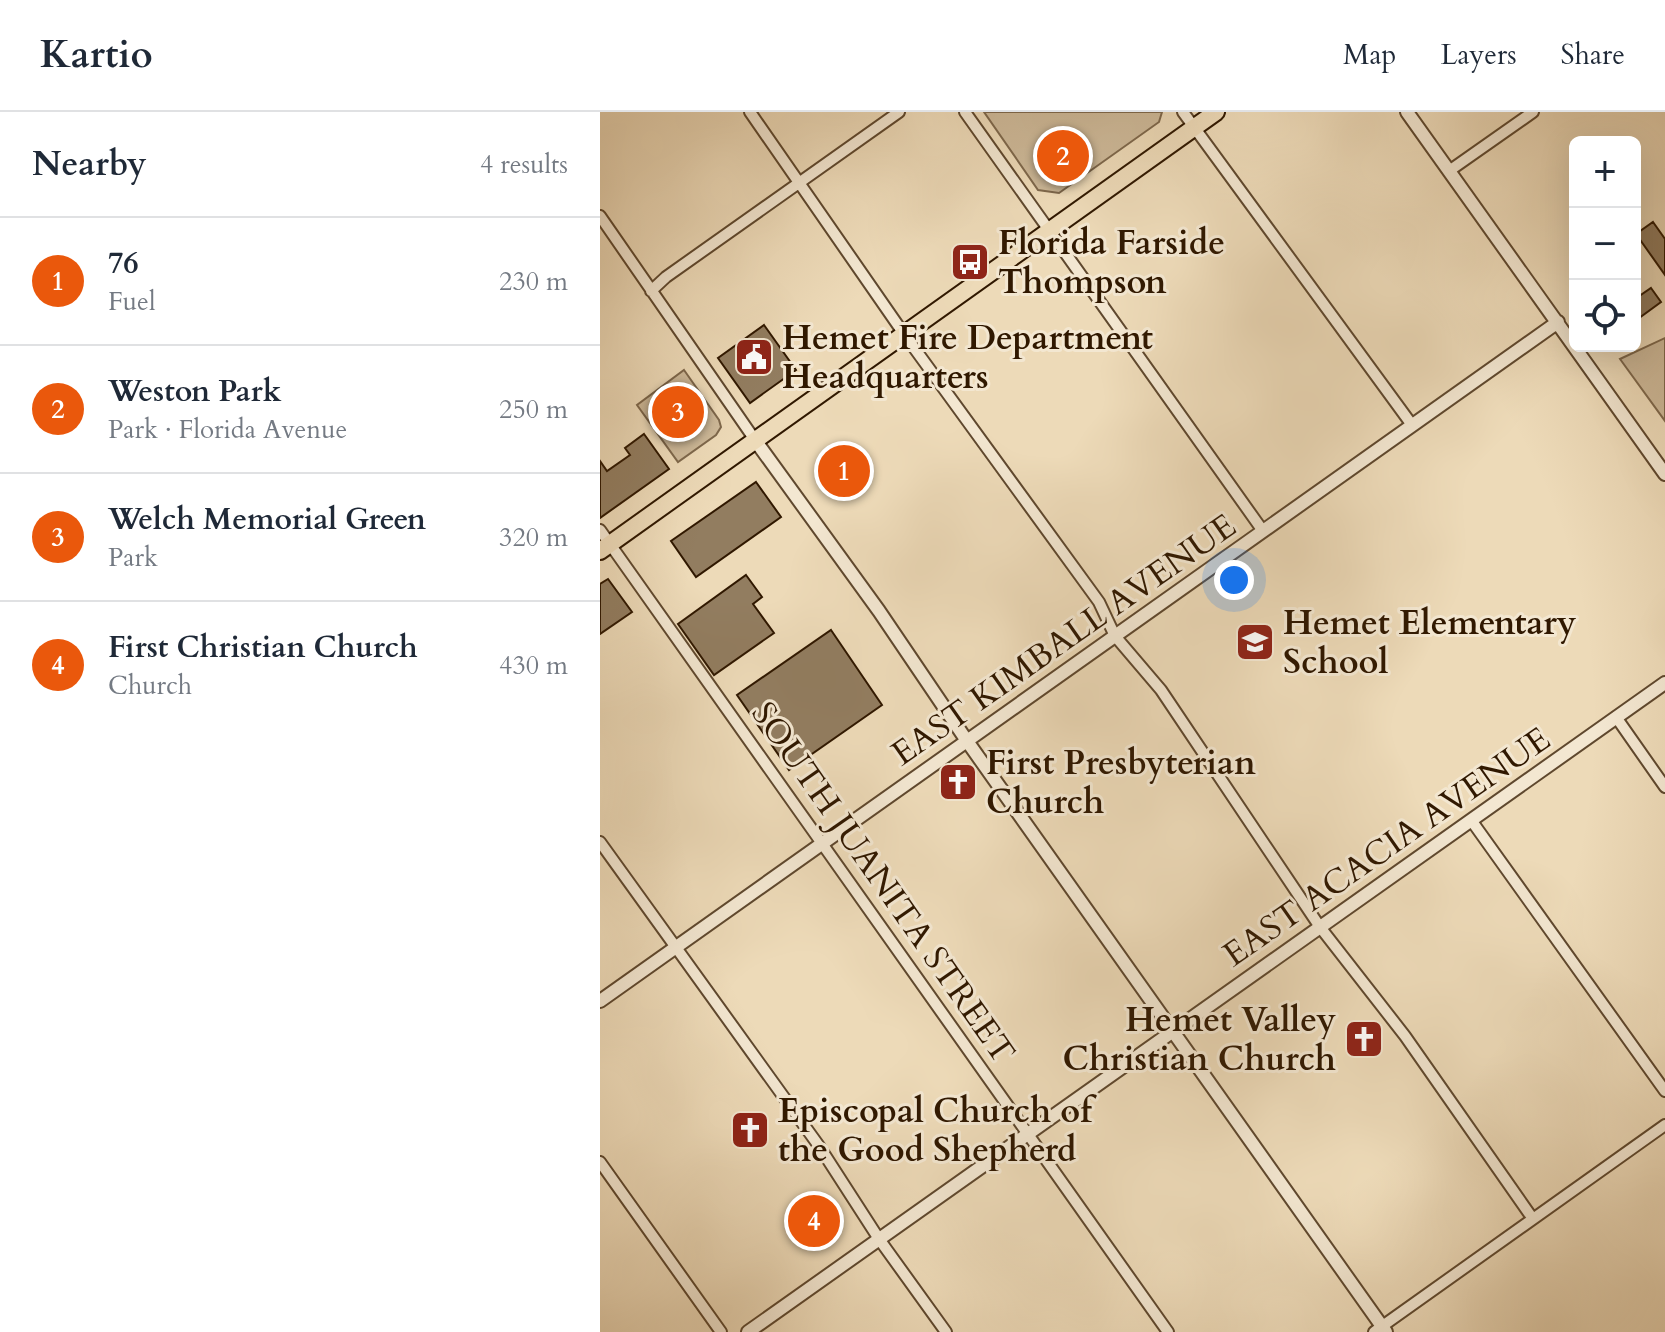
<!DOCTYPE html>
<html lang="en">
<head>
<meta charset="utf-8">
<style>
  body { margin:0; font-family:Cardo,serif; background:#f6f6f7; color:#1f2937 }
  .controls { position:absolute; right:24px; top:24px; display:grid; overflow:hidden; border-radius:12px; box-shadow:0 8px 32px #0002 }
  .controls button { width:72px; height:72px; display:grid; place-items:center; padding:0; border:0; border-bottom:2px solid #e0e1e3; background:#fff; color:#1f2937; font:40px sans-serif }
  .you { position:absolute; left:634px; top:468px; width:28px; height:28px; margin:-20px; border:6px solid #fff; border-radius:50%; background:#1a73e8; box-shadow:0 0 0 12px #1a73e833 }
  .badge { display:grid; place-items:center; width:52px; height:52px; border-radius:50%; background:#ea580c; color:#fff; font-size:26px; font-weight:700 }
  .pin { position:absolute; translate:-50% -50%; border:4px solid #fff; box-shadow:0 2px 8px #0006 }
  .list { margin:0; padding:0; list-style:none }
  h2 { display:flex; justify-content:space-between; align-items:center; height:104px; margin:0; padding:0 32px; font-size:34px }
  h2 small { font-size:26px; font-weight:400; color:#747a83 }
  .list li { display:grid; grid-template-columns:52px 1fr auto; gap:24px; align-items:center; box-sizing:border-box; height:128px; padding:0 32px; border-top:2px solid #e0e1e3 }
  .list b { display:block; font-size:30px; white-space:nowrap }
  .list p { margin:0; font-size:26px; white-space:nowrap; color:#747a83 }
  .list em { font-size:26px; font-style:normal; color:#747a83 }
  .icon { flex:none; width:44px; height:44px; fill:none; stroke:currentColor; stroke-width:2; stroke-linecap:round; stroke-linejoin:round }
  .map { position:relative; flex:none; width:1065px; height:1220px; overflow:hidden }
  header { display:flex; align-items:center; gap:48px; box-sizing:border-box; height:112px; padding:0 40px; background:#fff; border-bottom:2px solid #e0e1e3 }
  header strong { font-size:38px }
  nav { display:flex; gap:44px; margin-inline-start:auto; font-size:28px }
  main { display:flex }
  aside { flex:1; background:#fff }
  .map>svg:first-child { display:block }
  .green { fill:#cdb999; stroke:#7e684c; stroke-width:2 }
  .building { fill:#927d60; stroke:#301800; stroke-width:2 }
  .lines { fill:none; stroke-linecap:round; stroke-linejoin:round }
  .minor-casing { stroke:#5f482e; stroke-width:14 }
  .tertiary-casing { stroke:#5f482e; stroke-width:16 }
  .primary-casing { stroke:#301800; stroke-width:20 }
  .minor { stroke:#f3e7d1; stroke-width:10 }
  .tertiary { stroke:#f3e7d1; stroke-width:12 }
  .primary { stroke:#eddab8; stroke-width:16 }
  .labels { text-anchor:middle; stroke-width:6; stroke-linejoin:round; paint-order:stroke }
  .poi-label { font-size:34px; font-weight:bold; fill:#301800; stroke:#f3e7d1; text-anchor:start }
  .street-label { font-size:34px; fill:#301800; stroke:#f3e7d1 }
</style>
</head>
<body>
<header>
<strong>Kartio</strong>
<nav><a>Map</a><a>Layers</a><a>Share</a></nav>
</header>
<main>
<aside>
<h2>Nearby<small>4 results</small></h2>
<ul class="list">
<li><span class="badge">1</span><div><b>76</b><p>Fuel</p></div><em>230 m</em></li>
<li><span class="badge">2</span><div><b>Weston Park</b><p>Park · Florida Avenue</p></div><em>250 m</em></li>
<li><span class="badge">3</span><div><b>Welch Memorial Green</b><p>Park</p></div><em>320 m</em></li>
<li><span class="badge">4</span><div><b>First Christian Church</b><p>Church</p></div><em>430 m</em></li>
</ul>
</aside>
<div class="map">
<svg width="1065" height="1220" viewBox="0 0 1065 1220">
  <rect width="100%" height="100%" fill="#eddab8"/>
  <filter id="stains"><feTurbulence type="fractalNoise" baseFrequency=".0025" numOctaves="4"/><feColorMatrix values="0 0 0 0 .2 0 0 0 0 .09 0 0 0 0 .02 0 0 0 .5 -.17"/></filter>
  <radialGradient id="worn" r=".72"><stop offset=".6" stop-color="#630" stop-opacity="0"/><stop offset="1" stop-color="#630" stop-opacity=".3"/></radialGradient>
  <!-- green -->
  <path class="green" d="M 384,0 L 562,0 L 559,10 L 459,81 L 438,78 Z
    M 1065,226 L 1065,309 L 1020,247 Z
    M 84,258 L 119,308 L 121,315 L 116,323 L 78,350 L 37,293 Z"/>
  <!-- building -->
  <path class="building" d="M 1053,110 L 1065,127 L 1065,163 L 1036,122 Z
    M 1051,176 L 1061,190 L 1035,209 L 1035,187 Z
    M 164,213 L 196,258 L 150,291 L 118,246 Z
    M 44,322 L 69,357 L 0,406 L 0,349 L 7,359 L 30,343 L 25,336 Z
    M 156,370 L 181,405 L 96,465 L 71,429 Z
    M 146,463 L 162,485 L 153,492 L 174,521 L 114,563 L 78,512 Z
    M 8,467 L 32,500 L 0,522 L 0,472 Z
    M 231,518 L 282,593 L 189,658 L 137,583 Z"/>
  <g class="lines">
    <defs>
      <path id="minor" d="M 150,0 L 304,222 L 499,490 L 515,524 L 561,578 L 720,815 L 805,924 L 933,1107
        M 365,0 L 663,419
        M 583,0 L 812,313
        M 849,59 L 933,0
        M 0,104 L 155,328
        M 51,179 L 66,165 L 299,0
        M 0,418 L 568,1220
        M 1016,605 L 1065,675
        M 871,708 L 1065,979
        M 0,730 L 219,1034 L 279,1127 L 346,1220
        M 0,1050 L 121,1220
        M 774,1220 L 1065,1013"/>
      <path id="tertiary" d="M 807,0 L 1065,362
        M 155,328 L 279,499 L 367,629 L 786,1220
        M 0,889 L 958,210
        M 148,1220 L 1065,571"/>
      <path id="primary" d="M 0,439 L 616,0"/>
    </defs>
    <!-- minor casing -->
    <use href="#minor" class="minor-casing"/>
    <!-- tertiary casing -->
    <use href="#tertiary" class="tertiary-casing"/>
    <!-- primary casing -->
    <use href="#primary" class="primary-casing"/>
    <!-- minor -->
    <use href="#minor" class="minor"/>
    <!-- tertiary -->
    <use href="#tertiary" class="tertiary"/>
    <!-- primary -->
    <use href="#primary" class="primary"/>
  </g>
  <!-- icons -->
  <defs>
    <symbol id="bus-square" viewBox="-11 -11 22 22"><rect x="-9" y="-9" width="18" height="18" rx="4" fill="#8f2418" stroke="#f3e7d1"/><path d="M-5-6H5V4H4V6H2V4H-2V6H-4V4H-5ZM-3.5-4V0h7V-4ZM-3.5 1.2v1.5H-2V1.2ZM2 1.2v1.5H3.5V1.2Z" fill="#fff"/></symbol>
    <symbol id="civic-square" viewBox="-11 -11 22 22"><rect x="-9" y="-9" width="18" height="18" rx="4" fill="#8f2418" stroke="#f3e7d1"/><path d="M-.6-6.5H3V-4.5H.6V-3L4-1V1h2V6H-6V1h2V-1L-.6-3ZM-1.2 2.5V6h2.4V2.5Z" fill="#fff"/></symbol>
    <symbol id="school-square" viewBox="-11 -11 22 22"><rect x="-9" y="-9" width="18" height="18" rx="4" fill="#8f2418" stroke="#f3e7d1"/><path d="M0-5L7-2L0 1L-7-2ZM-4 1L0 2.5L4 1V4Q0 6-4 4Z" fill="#fff"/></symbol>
    <symbol id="church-square" viewBox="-11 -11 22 22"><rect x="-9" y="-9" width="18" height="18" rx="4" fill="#8f2418" stroke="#f3e7d1"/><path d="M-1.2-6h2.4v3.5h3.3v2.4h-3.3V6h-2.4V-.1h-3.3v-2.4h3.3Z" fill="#fff"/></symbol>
  </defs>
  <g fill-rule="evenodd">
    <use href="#bus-square" x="348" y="128" width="44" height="44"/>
    <use href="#civic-square" x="132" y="223" width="44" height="44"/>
    <use href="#school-square" x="633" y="508" width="44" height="44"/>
    <use href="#church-square" x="336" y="648" width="44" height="44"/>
    <use href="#church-square" x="742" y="905" width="44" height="44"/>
    <use href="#church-square" x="128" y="996" width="44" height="44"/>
  </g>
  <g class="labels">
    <!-- poi labels -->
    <g class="poi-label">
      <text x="398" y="142">Florida Farside<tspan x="398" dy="39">Thompson</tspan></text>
      <text x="182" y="237">Hemet Fire Department<tspan x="182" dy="39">Headquarters</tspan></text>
      <text x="683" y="522">Hemet Elementary<tspan x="683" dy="39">School</tspan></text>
      <text x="386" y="662">First Presbyterian<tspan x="386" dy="39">Church</tspan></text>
      <text x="736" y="919" text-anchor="end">Hemet Valley<tspan x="736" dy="39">Christian Church</tspan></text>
      <text x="178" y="1010">Episcopal Church of<tspan x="178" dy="39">the Good Shepherd</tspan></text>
    </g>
    <!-- street labels -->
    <g class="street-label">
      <text transform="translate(463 527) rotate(-35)" y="12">EAST KIMBALL AVENUE</text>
      <text transform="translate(786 734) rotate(-35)" y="12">EAST ACACIA AVENUE</text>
      <text transform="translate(284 770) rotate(55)" y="12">SOUTH JUANITA STREET</text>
    </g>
  </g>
  <rect width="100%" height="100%" filter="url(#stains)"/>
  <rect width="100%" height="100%" fill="url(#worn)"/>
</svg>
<div class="controls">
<button>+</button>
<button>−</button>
<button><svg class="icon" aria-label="locate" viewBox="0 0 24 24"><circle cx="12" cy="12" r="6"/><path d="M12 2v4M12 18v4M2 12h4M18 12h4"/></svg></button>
</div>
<div class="you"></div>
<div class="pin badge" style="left:244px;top:359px">1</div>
<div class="pin badge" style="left:463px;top:44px">2</div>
<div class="pin badge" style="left:78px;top:300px">3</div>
<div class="pin badge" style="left:214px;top:1109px">4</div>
</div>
</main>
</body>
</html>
